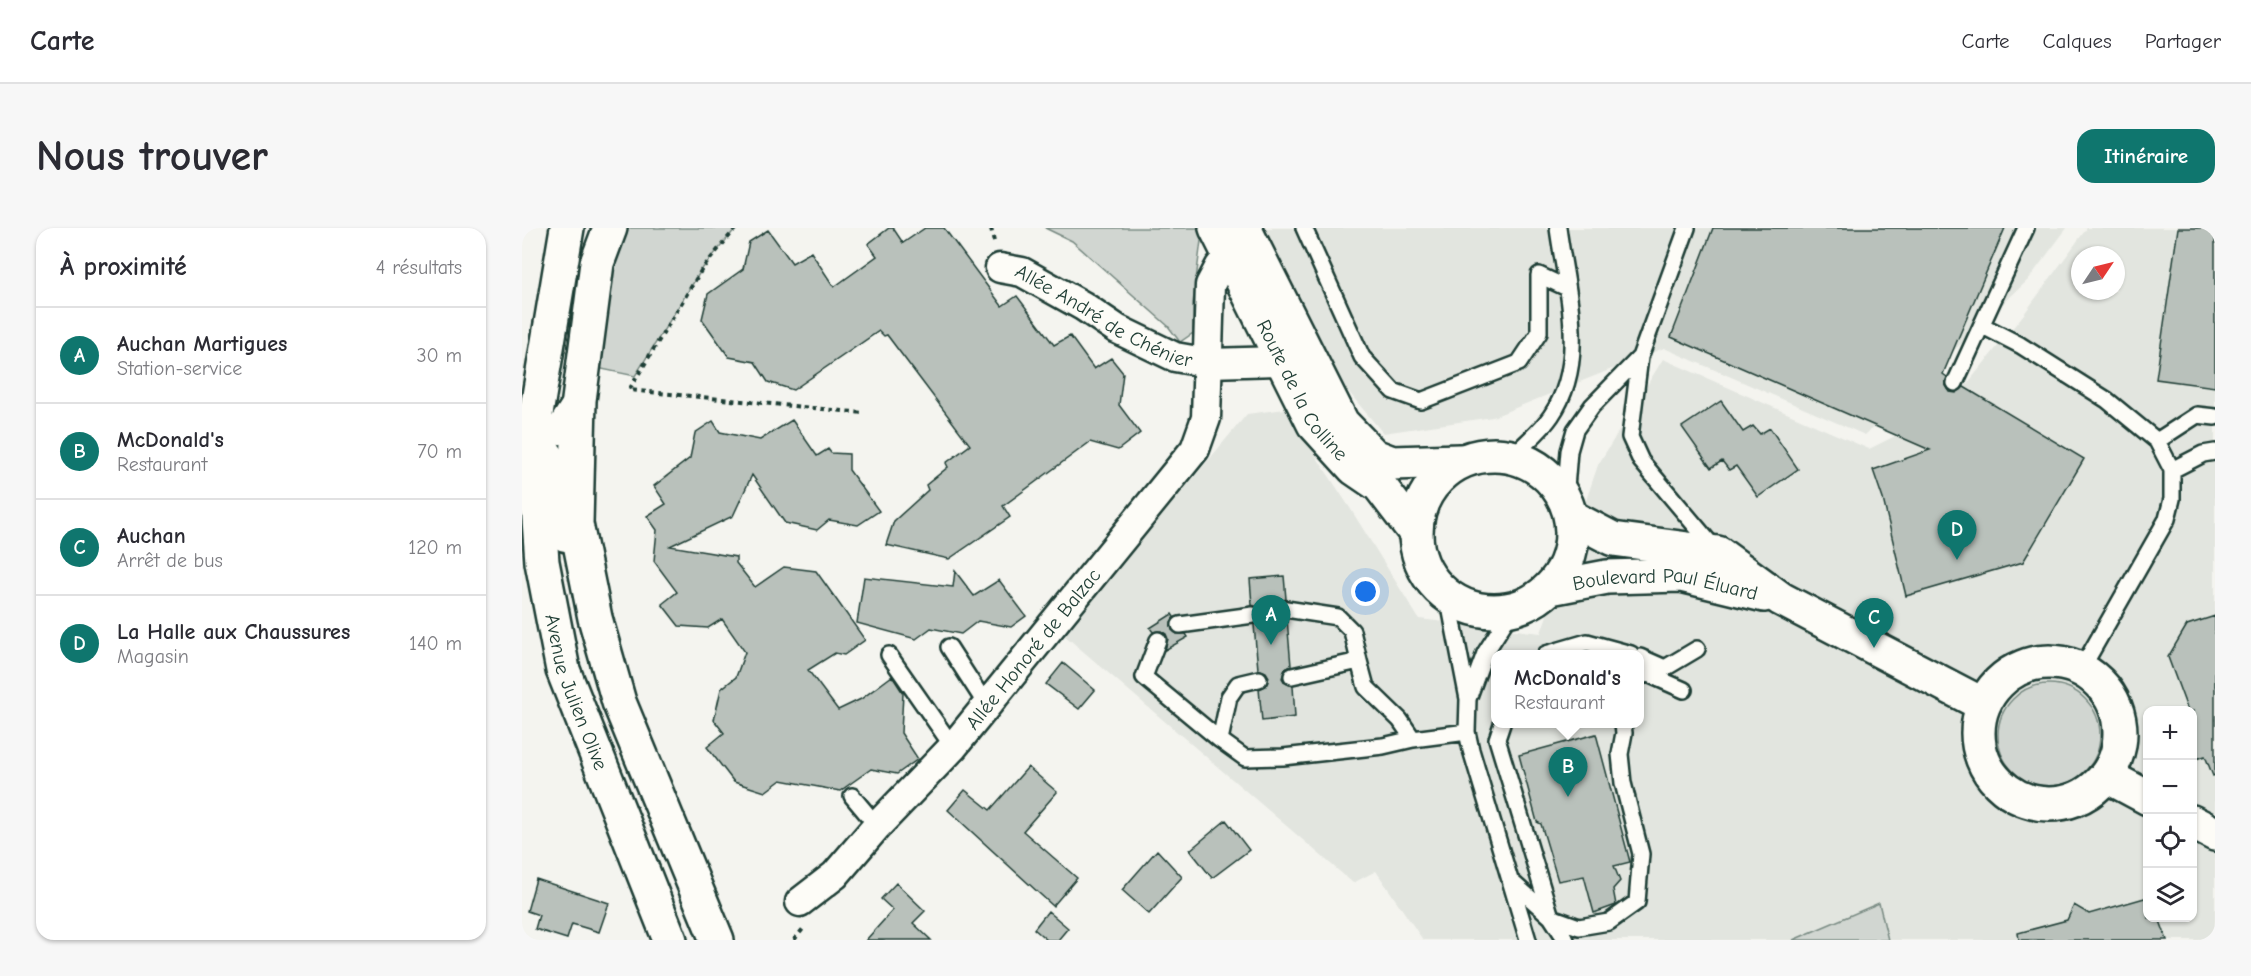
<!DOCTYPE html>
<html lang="fr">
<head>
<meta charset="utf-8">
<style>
  body { margin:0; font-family:"Comic Neue",sans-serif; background:#f7f7f7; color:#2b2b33 }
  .controls { position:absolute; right:18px; bottom:18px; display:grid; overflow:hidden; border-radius:12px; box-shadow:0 2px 4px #0004 }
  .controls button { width:54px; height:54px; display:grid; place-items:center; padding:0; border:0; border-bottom:2px solid #e1e1e2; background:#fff; color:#2b2b33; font:30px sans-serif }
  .compass { position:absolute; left:1549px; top:18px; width:54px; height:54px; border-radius:50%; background:#fff; box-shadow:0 2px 4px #0004; rotate:55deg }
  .you { position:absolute; left:844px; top:364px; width:21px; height:21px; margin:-15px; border:4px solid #fff; border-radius:50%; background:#1a73e8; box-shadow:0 0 0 9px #1a73e833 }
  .badge { display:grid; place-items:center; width:39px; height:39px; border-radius:50%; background:#0f766e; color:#fff; font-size:20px; font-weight:700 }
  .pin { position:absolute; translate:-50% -50px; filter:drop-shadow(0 2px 3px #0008) }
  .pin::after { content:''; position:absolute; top:32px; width:21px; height:18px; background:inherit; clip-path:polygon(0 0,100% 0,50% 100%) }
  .popup { position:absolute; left:969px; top:422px; width:153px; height:78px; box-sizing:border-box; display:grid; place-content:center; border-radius:12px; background:#fff; filter:drop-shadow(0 2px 4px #0005); font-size:20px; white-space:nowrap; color:#7c7c81 }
  .popup b { font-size:22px; color:#2b2b33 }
  .popup::after { content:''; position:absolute; left:50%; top:100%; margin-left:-12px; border:12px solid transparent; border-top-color:#fff }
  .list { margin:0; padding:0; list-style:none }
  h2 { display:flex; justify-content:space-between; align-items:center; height:78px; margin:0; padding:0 24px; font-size:26px }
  h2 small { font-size:20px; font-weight:400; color:#7c7c81 }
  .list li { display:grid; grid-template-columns:39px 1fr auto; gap:18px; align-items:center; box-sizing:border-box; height:96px; padding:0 24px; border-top:2px solid #e1e1e2 }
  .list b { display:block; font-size:22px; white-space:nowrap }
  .list p { margin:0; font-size:20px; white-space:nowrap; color:#7c7c81 }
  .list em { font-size:20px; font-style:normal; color:#7c7c81 }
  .icon { flex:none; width:33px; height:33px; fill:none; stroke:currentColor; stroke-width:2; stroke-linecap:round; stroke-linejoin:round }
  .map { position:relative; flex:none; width:1693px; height:712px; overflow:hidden; border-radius:18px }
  header { display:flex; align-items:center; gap:36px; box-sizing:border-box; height:84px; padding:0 30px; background:#fff; border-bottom:2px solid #e1e1e2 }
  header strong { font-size:28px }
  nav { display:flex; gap:33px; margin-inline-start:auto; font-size:21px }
  .intro { display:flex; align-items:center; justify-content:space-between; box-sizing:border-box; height:144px; padding:0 36px }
  h1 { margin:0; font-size:42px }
  .button { padding:15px 27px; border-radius:18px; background:#0f766e; color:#fff; font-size:21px; font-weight:700 }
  main { display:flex; gap:36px; padding:0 36px }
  aside { flex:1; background:#fff; border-radius:18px; box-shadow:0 2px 4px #0004 }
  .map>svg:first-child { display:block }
  .built { fill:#e2e5df; fill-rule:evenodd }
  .green { fill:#d1d6d1; stroke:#788a82; stroke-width:1.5 }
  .building { fill:#b9c1bb; stroke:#1f3d34; stroke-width:1.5 }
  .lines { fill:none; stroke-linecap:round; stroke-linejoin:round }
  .service-casing { stroke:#1f3d34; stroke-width:20 }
  .minor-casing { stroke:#1f3d34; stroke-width:33 }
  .tertiary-casing { stroke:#1f3d34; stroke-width:38 }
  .secondary-casing { stroke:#1f3d34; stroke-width:38 }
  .path { stroke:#1f3d34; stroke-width:4; stroke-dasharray:4.5 4.5; stroke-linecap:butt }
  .service { stroke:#fdfcf7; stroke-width:15 }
  .minor { stroke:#fdfcf7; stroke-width:28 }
  .tertiary { stroke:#fdfcf7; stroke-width:33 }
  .secondary { stroke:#fdfcf7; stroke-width:33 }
  .labels { text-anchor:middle; stroke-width:4.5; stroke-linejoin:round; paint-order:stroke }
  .street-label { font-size:20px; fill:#1f3d34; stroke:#fdfcf7 }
</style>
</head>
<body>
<header>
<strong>Carte</strong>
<nav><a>Carte</a><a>Calques</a><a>Partager</a></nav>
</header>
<div class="intro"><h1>Nous trouver</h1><a class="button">Itinéraire</a></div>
<main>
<aside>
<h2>À proximité<small>4 résultats</small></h2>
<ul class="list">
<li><span class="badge">A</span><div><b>Auchan Martigues</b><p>Station-service</p></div><em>30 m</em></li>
<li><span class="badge">B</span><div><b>McDonald's</b><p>Restaurant</p></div><em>70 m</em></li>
<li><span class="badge">C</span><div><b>Auchan</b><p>Arrêt de bus</p></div><em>120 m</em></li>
<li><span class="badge">D</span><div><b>La Halle aux Chaussures</b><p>Magasin</p></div><em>140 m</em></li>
</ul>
</aside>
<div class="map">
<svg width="1693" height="712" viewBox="0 0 1693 712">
  <rect width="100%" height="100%" fill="#f4f4ef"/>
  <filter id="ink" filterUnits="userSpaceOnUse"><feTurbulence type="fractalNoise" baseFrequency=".0167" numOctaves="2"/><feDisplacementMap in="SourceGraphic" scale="12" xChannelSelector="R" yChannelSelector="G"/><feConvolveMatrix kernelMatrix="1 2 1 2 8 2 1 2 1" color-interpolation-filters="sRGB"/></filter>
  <g filter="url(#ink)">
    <!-- built -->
    <path class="built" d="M 741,0 L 1545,0 L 1506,52 L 1343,207 L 1142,120 L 971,189 L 861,205 L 810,144 Z
      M 1565,0 L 1693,0 L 1693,712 L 901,712 L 854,643 L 831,655 L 541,406 L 725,186 L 763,181 L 828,280 L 897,391 L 1019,405 L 1076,237 L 1141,131 L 1347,221 L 1423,183 L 1502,86 ZM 1558,27 L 1594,27 L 1594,63 L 1558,63 ZM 974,426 L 1118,426 L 1118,496 L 974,496 ZM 1626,482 L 1670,482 L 1670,690 L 1626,690 Z"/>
    <!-- green -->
    <path class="green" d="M 98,0 L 214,0 L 180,41 L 113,148 L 75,140 L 85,39 Z
      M 523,0 L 677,0 L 680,5 L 671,75 L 671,105 L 658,114 L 646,98 L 550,13 Z
      M1476 507a51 51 0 1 1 102 0a51 51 0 1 1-102 0Z
      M 1357,675 L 1366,712 L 1271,712 Z"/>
    <!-- building -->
    <path class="building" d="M 367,0 L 371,0 L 381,15 L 403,0 L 422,0 L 480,78 L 495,68 L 532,117 L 548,108 L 572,141 L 589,130 L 601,145 L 597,177 L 618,205 L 596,222 L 568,214 L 481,278 L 488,289 L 427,331 L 364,317 L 372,293 L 406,262 L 404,257 L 426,239 L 424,235 L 448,217 L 365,107 L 362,108 L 357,103 L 271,162 L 246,154 L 233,134 L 207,129 L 180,91 L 186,66 L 221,41 L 227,14 L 246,2 L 270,35 L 289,24 L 312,59 L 355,28 L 346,16 Z
      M 1191,0 L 1483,0 L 1421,146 L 1425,149 L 1423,156 L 1428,164 L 1434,165 L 1442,159 L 1562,231 L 1501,334 L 1384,368 L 1361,271 L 1351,242 L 1408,222 L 1149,109 Z
      M 1656,0 L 1693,0 L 1693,159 L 1634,151 Z
      M 1199,173 L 1221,204 L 1231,198 L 1238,206 L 1248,200 L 1276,241 L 1236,269 L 1214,238 L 1207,242 L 1200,233 L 1189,240 L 1160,199 Z
      M 270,192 L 295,228 L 306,221 L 309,225 L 327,226 L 327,242 L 357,283 L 336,297 L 307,292 L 295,302 L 263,295 L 230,247 L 211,288 L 148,318 L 214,329 L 214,335 L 233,359 L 262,339 L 294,343 L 343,412 L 322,427 L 313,425 L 286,442 L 316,482 L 339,471 L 370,448 L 381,465 L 379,505 L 396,531 L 375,546 L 349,541 L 318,563 L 259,552 L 243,564 L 212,554 L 185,519 L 202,505 L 192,492 L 199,461 L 214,449 L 223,424 L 200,391 L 186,400 L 157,398 L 140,376 L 155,364 L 132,333 L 135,302 L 125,288 L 144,276 L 132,258 L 168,230 L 173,205 L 191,193 L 198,204 L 238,212 Z
      M 433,343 L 452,368 L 477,352 L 504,388 L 489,399 L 456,393 L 439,406 L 409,400 L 394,411 L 335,395 L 342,349 L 431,359 Z
      M 762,348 L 764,371 L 757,374 L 754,380 L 757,388 L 765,391 L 769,438 L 763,441 L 760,450 L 763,455 L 771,458 L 773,489 L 740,493 L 737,461 L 744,458 L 747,449 L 744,444 L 736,441 L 732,397 L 737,394 L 741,386 L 738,381 L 730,377 L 728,351 Z
      M 650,386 L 652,389 L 649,394 L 650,402 L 655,406 L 664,406 L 666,409 L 643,422 L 646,411 L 644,406 L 639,403 L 631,404 L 628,400 Z
      M 1693,388 L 1693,547 L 1691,548 L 1683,528 L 1671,532 L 1671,483 L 1666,483 L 1646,429 L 1665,397 Z
      M 541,435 L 573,462 L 557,481 L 524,456 Z
      M 1074,506 L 1108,634 L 1092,638 L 1098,653 L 1091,661 L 1094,677 L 1072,685 L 1062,648 L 1036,653 L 1019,596 L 1015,594 L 997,527 Z
      M 506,539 L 535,564 L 501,603 L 555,650 L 531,678 L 426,582 L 443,562 L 468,582 Z
      M 704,592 L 727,622 L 690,650 L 668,622 Z
      M 635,622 L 660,649 L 627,686 L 600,662 Z
      M 14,651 L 87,675 L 77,704 L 50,696 L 45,711 L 13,701 L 17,687 L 5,683 Z
      M 374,655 L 403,683 L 391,695 L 409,712 L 344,712 L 371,682 L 359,671 Z
      M 1626,669 L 1626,690 L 1637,690 L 1645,712 L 1497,712 L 1496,705 L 1545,692 L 1552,677 L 1567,686 Z
      M 526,683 L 546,700 L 536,712 L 525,712 L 512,701 Z"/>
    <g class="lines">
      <defs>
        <path id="service" d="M 782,0 L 840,129 L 871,163 L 899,173 L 997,135 L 1017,105 L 1017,47 L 1045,60
          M 1461,98 L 1498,117 L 1585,172 L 1635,213 L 1650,242 L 1650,271 L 1645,291 L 1560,440
          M 1118,129 L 1108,209 L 1119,233 L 1193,321
          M 1433,155 L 1504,0
          M 1635,213 L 1675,187 L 1693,189
          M 991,228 C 1003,215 1019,203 1029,188 C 1067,133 1044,61 1036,0
          M 1650,242 L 1681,226 L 1693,224
          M 1043,272 L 1047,223 L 1053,202 L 1070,178 L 1118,129 L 1165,0
          M 926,368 L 946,471 L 945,504 L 949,522 L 1006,712
          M 764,381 L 816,389 L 830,403 L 837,433
          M 658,397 L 731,387
          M 636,412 L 622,449 L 698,512
          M 427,419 L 465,478
          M 1024,426 L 1065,414 L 1109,426
          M 367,427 L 431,519
          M 1118,429 L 1143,440 L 1175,421
          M 770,448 L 837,433 L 844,459 L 878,492 L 891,511
          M 1118,448 L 1126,446 L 1162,462
          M 737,451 L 716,456 L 707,469 L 698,512 L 723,530 L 761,529 L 861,518 L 891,511 L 945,504
          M 946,471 L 963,425 L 991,381
          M 980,496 L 975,511 L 1029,689 L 1057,699 L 1087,694 L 1115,674 L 1119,626 L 1101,555 L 1098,526 L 1102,505 L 1101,496
          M 330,568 L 355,598
          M 989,653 L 1029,689 L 1044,712"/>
        <g id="minor">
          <path id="s1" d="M 478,40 L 500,44 L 561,78 L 595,101 L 653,129 L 687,135 L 761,133"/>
          <path d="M 0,202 L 11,204 L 38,202 L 57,172"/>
          <path d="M 11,204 L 33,235 L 43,309"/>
          <path id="s2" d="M 278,674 L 313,647 L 355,598 L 431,519 L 673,221 L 684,190 L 688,57 L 698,38 L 710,32 L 727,43"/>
        </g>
        <g id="tertiary">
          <path id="s3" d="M 694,0 L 792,196 L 832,240 L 857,257 L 893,304"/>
          <path d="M 722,0 L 820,195 L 852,228 L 870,235 L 938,233"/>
          <circle cx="972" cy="305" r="78"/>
          <path d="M 1049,289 L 1091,311 L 1196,325 L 1259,371 L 1460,476"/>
          <path id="s4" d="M 1028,360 L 1085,349 L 1159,347 L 1242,367"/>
          <circle cx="1527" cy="505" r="71"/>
          <path d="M 1585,548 L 1626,570"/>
          <path d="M 1670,594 L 1693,606"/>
        </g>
        <g id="secondary">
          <path id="s5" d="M 45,0 L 11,204 L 20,334 L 41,442 L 148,712"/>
          <path d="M 88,0 L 75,35 L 57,172 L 54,296 L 73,390 L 97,474 L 195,712"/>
        </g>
      </defs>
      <!-- service casing -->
      <use href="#service" class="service-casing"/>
      <!-- minor casing -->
      <use href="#minor" class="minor-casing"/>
      <!-- tertiary casing -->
      <use href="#tertiary" class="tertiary-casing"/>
      <!-- secondary casing -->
      <use href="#secondary" class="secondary-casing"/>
      <!-- path -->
      <path class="path" d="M 214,0 L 180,41 L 107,162 L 342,185
        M 469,0 L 472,14
        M 272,712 L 281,701"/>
      <!-- service -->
      <use href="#service" class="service"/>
      <!-- minor -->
      <use href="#minor" class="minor"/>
      <!-- tertiary -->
      <use href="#tertiary" class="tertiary"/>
      <!-- secondary -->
      <use href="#secondary" class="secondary"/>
    </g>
  </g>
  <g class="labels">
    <!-- street labels -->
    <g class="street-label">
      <text dy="7" stroke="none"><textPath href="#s1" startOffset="116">Allée André de Chénier</textPath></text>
      <text dy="7" stroke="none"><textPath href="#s3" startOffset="184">Route de la Colline</textPath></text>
      <text dy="7" stroke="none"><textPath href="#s4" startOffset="117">Boulevard Paul Éluard</textPath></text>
      <text dy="7" stroke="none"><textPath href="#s2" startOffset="345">Allée Honoré de Balzac</textPath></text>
      <text dy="7" stroke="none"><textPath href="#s5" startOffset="472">Avenue Julien Olive</textPath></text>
    </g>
  </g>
</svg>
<div class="controls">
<button>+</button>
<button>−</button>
<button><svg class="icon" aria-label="locate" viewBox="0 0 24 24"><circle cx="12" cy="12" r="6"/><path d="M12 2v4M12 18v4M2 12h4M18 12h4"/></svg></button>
<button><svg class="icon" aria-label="layers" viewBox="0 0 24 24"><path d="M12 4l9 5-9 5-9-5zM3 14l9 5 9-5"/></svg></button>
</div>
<svg class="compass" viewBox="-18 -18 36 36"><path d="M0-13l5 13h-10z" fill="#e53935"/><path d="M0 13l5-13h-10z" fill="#7c7c81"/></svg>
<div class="you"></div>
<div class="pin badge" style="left:749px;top:417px">A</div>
<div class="pin badge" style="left:1046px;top:569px">B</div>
<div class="popup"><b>McDonald's</b>Restaurant</div>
<div class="pin badge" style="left:1352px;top:420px">C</div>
<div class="pin badge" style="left:1435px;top:332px">D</div>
</div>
</main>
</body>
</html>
